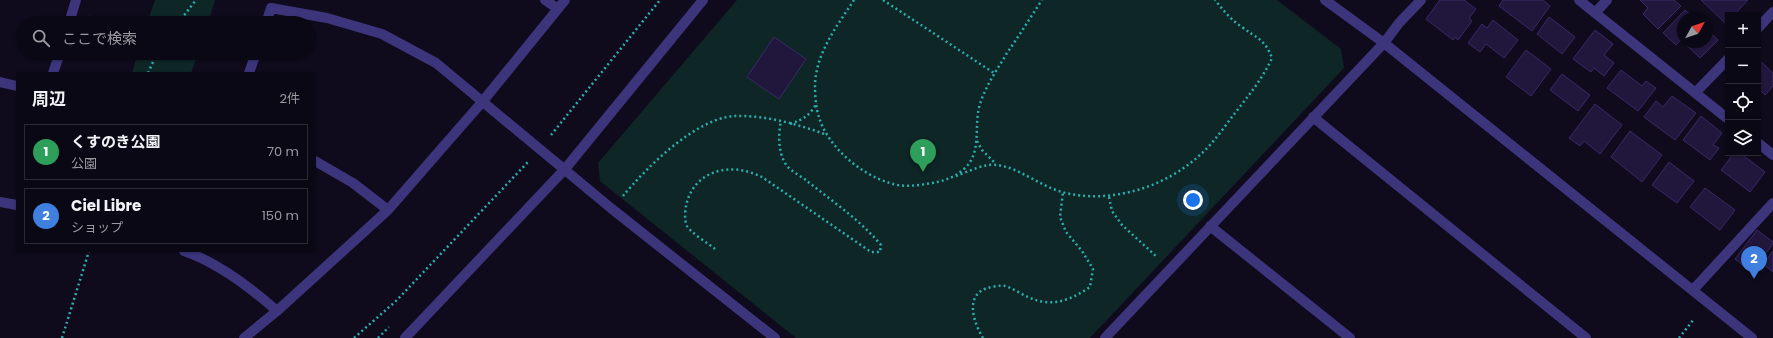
<!DOCTYPE html>
<html lang="ja">
<head>
<meta charset="utf-8">
<style>
  body { margin:0; font-family:Poppins,"Noto Sans JP",sans-serif; background:#14111e; color:#f1f3f6 }
  .controls { position:absolute; right:12px; top:12px; display:grid; overflow:hidden; border-radius:0px; box-shadow:0 1px 3px #0004 }
  .controls button { width:36px; height:36px; display:grid; place-items:center; padding:0; border:0; border-bottom:1px solid #2b2934; background:#0b0815; color:#f1f3f6; font:20px sans-serif }
  .compass { position:absolute; left:1677px; top:12px; width:36px; height:36px; border-radius:50%; background:#0b0815; box-shadow:0 1px 3px #0004; rotate:50deg }
  .you { position:absolute; left:1193px; top:200px; width:14px; height:14px; margin:-10px; border:3px solid #fff; border-radius:50%; background:#1a73e8; box-shadow:0 0 0 6px #1a73e833 }
  .badge { display:grid; place-items:center; width:26px; height:26px; border-radius:50%; background:#00ccf1; color:#fff; font-size:13px; font-weight:700 }
  .pin { position:absolute; translate:-50% -33px; filter:drop-shadow(0 1px 2px #0008) }
  .pin::after { content:''; position:absolute; top:21px; width:14px; height:12px; background:inherit; clip-path:polygon(0 0,100% 0,50% 100%) }
  .list { margin:0; padding:0; list-style:none }
  h2 { display:flex; justify-content:space-between; align-items:center; height:52px; margin:0; padding:0 16px; font-size:17px }
  h2 small { font-size:13px; font-weight:400; color:#9a9aa0 }
  .list li { display:grid; grid-template-columns:26px 1fr auto; gap:12px; align-items:center; box-sizing:border-box; height:56px; margin:0 8px 8px; padding:0 8px; border:1px solid #2b2934; border-radius:0px }
  .list b { display:block; font-size:15px; white-space:nowrap }
  .list p { margin:0; font-size:13px; white-space:nowrap; color:#9a9aa0 }
  .list em { font-size:13px; font-style:normal; color:#9a9aa0 }
  .icon { flex:none; width:22px; height:22px; fill:none; stroke:currentColor; stroke-width:2; stroke-linecap:round; stroke-linejoin:round }
  .map { position:relative; flex:none; width:1773px; height:338px; overflow:hidden }
  .search { position:absolute; background:#0b0815; box-shadow:0 1px 3px #0004; left:16px; top:16px; width:300px; height:44px; display:flex; align-items:center; gap:10px; box-sizing:border-box; padding:0 14px; border-radius:22px; color:#9a9aa0; font-size:15px }
  .panel { position:absolute; background:#0b0815; box-shadow:0 1px 3px #0004; left:16px; top:72px; width:300px; height:180px; border-radius:0px }
  .map>svg:first-child { display:block }
  .green { fill:#0e2626 }
  .building { fill:#21173d; stroke:#392969 }
  .lines { fill:none; stroke-linecap:round; stroke-linejoin:round }
  .path { stroke:#2baead; stroke-width:2.5; stroke-dasharray:2 3; stroke-linecap:butt }
  .minor { stroke:#3c357c; stroke-width:10 }
</style>
</head>
<body>
<div class="map">
<svg width="1773" height="338" viewBox="0 0 1773 338">
  <rect width="100%" height="100%" fill="#0f0b1c"/>
  <!-- green -->
  <path class="green" d="M 155,0 L 215,0 L 208,23 L 147,23 Z
    M 737,0 L 1277,0 L 1341,49 L 1344,68 L 1090,338 L 796,338 L 600,181 L 598,163 Z
    M 138,53 L 198,53 L 191,73 L 132,73 Z"/>
  <!-- building -->
  <path class="building" d="M 1440,0 L 1464,0 L 1476,9 L 1469,18 L 1472,21 L 1458,40 L 1455,37 L 1453,40 L 1426,19 Z
    M 1503,0 L 1543,0 L 1550,6 L 1532,31 L 1499,6 Z
    M 1640,0 L 1674,0 L 1681,6 L 1658,29 L 1643,14 L 1648,8 Z
    M 1701,0 L 1748,0 L 1734,15 L 1728,15 L 1728,21 L 1726,24 Z
    M 1685,10 L 1694,18 L 1683,18 L 1683,37 L 1676,45 L 1663,33 Z
    M 1549,17 L 1575,37 L 1562,54 L 1537,34 Z
    M 1493,20 L 1518,40 L 1504,58 L 1486,44 L 1480,52 L 1468,43 L 1482,24 L 1487,28 Z
    M 1595,30 L 1613,44 L 1604,55 L 1614,63 L 1604,76 L 1594,68 L 1591,72 L 1573,59 Z
    M 1707,30 L 1718,40 L 1700,58 L 1683,42 L 1707,42 Z
    M 774,37 L 806,59 L 779,99 L 747,77 Z
    M 1526,50 L 1551,69 L 1531,96 L 1506,77 Z
    M 1758,59 L 1773,73 L 1773,86 L 1765,95 L 1758,88 Z
    M 1621,70 L 1642,86 L 1646,81 L 1656,88 L 1638,111 L 1607,88 Z
    M 1562,74 L 1590,95 L 1578,111 L 1550,90 Z
    M 1672,96 L 1696,113 L 1675,140 L 1644,117 L 1656,101 L 1663,107 Z
    M 1595,104 L 1622,125 L 1600,154 L 1584,141 L 1580,146 L 1569,138 Z
    M 1701,116 L 1722,133 L 1713,145 L 1719,148 L 1710,160 L 1683,140 Z
    M 1630,131 L 1662,155 L 1642,182 L 1611,157 Z
    M 1734,153 L 1740,153 L 1765,172 L 1750,192 L 1721,170 Z
    M 1669,162 L 1694,181 L 1677,203 L 1652,185 Z
    M 1705,188 L 1735,210 L 1720,230 L 1690,207 Z
    M 1757,230 L 1773,242 L 1773,244 L 1751,272 L 1735,259 Z
    M 1773,251 L 1773,272 L 1763,264 Z"/>
  <g class="lines">
    <!-- path -->
    <path class="path" d="M 854,0 C 837,26 815,54 815,87 C 815,96 816,109 819,117 C 827,146 861,175 890,183 C 901,187 914,186 926,184 C 940,182 953,179 964,169 C 983,152 973,126 980,104 C 986,85 997,70 1007,53 C 1019,36 1030,18 1042,0
      M 883,0 L 994,73
      M 89,17 L 110,23
      M 178,23 L 196,0
      M 231,53 L 238,55
      M 148,73 L 157,53
      M 790,124 C 804,119 809,116 817,103
      M 551,135 L 660,0
      M 977,141 L 982,150 L 996,164
      M 956,176 C 968,172 984,163 997,165 C 1020,168 1040,186 1062,192 C 1110,205 1167,187 1202,153 C 1215,141 1225,126 1235,113 C 1249,95 1263,78 1272,58 C 1265,39 1256,38 1242,27 C 1231,20 1223,10 1215,0
      M 623,196 C 647,167 695,119 734,116 C 765,115 798,124 827,135
      M 1109,197 L 1112,211 L 1122,225 L 1157,257
      M 715,249 C 709,244 691,233 687,226 C 684,219 685,209 687,202 C 694,176 720,165 745,171 C 751,172 757,175 762,177 L 871,252 L 880,252 L 881,245 C 860,220 832,201 807,181 C 801,176 792,172 787,166 C 778,154 778,135 781,121
      M 62,338 L 89,251
      M 354,338 L 396,301 L 528,162
      M 378,338 L 389,327
      M 983,338 C 974,323 964,296 987,288 C 992,287 999,285 1005,286 C 1018,290 1028,300 1045,302 C 1061,304 1077,296 1090,287 L 1093,269 L 1082,251 L 1066,232 L 1060,217 L 1063,192
      M 1679,338 L 1694,319"/>
    <!-- minor -->
    <path class="minor" d="M 545,0 L 558,9
      M 1325,0 L 1384,43 L 1752,338
      M 1579,0 L 1728,119
      M 1595,13 L 1607,0
      M 69,23 L 76,0
      M 266,23 L 271,8 L 327,18 L 382,34 L 436,63 L 612,209 L 775,338
      M 1758,28 L 1773,12
      M 53,73 L 60,53
      M 249,73 L 256,53
      M 0,82 L 17,86
      M 1695,93 L 1728,59
      M 1313,117 L 1586,338
      M 1758,143 L 1773,155
      M 315,161 L 353,183 L 388,210
      M 0,202 L 17,205
      M 1210,226 L 1350,338
      M 184,251 C 219,263 250,287 277,311
      M 1693,290 L 1773,203
      M 244,338 L 277,311 L 388,210 L 483,101 L 565,0
      M 405,338 L 565,169 L 703,0
      M 1105,338 L 1384,43 L 1399,23 L 1421,0"/>
  </g>
</svg>
<div class="controls">
<button>+</button>
<button>−</button>
<button><svg class="icon" aria-label="locate" viewBox="0 0 24 24"><circle cx="12" cy="12" r="6"/><path d="M12 2v4M12 18v4M2 12h4M18 12h4"/></svg></button>
<button><svg class="icon" aria-label="layers" viewBox="0 0 24 24"><path d="M12 4l9 5-9 5-9-5zM3 14l9 5 9-5"/></svg></button>
</div>
<svg class="compass" viewBox="-18 -18 36 36"><path d="M0-13l5 13h-10z" fill="#e53935"/><path d="M0 13l5-13h-10z" fill="#9a9aa0"/></svg>
<div class="you"></div>
<div class="pin badge" style="left:923px;top:172px;background:#2e9e5b">1</div>
<div class="pin badge" style="left:1754px;top:279px;background:#3f7fe0">2</div>
<div class="search"><svg class="icon" aria-label="search" viewBox="0 0 24 24"><circle cx="10" cy="10" r="6"/><path d="M15 15l6 6"/></svg>ここで検索</div>
<section class="panel">
<h2>周辺<small>2件</small></h2>
<ul class="list">
<li><span class="badge" style="background:#2e9e5b">1</span><div><b>くすのき公園</b><p>公園</p></div><em>70 m</em></li>
<li><span class="badge" style="background:#3f7fe0">2</span><div><b>Ciel Libre</b><p>ショップ</p></div><em>150 m</em></li>
</ul>
</section>
</div>
</body>
</html>
